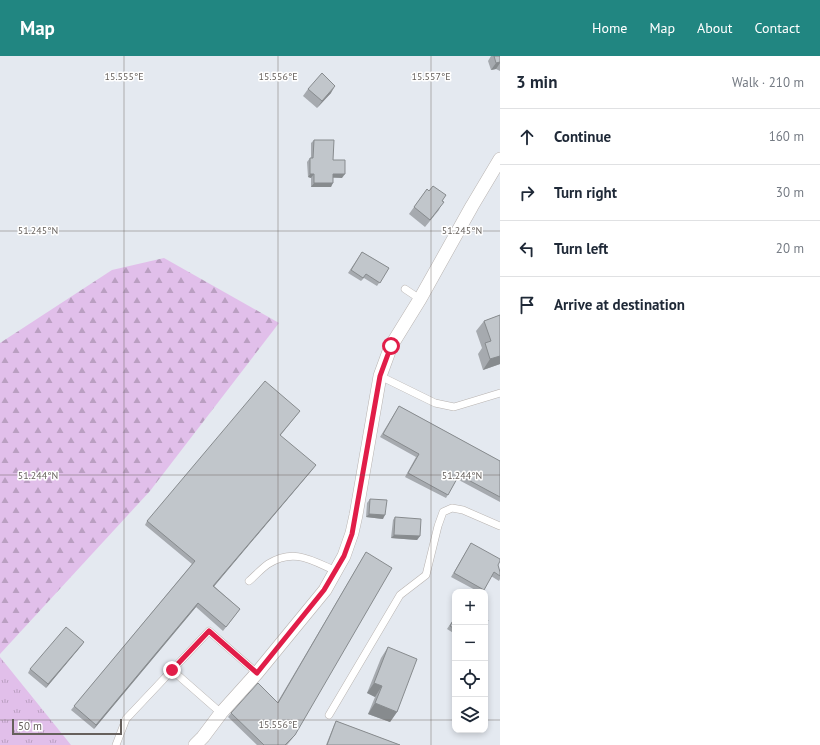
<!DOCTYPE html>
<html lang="en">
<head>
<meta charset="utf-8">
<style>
  body { margin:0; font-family:"PT Sans",sans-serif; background:#f2f2f3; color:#1f2937 }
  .controls { position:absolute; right:12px; bottom:12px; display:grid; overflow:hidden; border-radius:8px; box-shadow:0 2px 6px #0003 }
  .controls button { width:36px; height:36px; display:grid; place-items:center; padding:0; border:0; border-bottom:1px solid #e0e1e3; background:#fff; color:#1f2937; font:20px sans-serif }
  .scale { position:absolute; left:12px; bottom:10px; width:110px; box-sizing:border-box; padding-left:4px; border:2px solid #66605c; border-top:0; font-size:11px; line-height:14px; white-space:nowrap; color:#66605c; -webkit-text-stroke:3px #fff; paint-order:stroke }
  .stop { position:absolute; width:12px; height:12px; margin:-9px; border:3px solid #e11d48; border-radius:50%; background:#fff }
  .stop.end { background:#e11d48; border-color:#fff; box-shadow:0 1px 4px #0008 }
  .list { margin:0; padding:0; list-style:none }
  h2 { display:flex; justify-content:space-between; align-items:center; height:52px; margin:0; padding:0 16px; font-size:17px }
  h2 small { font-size:13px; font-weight:400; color:#747a83 }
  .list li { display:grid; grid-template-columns:26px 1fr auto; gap:12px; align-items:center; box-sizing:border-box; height:56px; padding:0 16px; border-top:1px solid #e0e1e3 }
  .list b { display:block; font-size:15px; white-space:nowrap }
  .list em { font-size:13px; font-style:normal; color:#747a83 }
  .icon { flex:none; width:22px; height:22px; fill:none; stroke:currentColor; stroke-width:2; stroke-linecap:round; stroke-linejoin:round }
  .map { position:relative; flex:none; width:500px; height:689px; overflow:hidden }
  header { display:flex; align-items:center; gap:24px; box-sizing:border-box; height:56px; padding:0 20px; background:#218681; color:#fff }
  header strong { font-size:19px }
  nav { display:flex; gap:22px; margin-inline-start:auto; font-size:14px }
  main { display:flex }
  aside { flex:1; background:#fff }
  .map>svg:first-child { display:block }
  .grass { fill:url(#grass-tufts) }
  .forest { fill:url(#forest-firs) }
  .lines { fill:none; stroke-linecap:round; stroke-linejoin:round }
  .lane-casing { stroke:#b8b3b0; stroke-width:8 }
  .street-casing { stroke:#b8b3b0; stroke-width:14 }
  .lane { stroke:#fff; stroke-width:7 }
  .street { stroke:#fff; stroke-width:13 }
  .wall { fill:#a6aaaf }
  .shaded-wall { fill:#878b8e }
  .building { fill:#c1c6cb; stroke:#878b8e }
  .route { stroke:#e11d48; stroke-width:5 }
  .ticks { fill:none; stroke:#66605c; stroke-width:1; stroke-opacity:0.45 }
  .ticks-label { font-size:10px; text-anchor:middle; fill:#66605c; stroke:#fff; stroke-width:3; stroke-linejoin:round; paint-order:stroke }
</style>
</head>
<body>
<header>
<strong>Map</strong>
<nav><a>Home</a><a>Map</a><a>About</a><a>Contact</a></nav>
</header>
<main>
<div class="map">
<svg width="500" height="689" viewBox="0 0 500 689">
  <defs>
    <pattern id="grass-tufts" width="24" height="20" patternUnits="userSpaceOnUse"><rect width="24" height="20" fill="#e1bfea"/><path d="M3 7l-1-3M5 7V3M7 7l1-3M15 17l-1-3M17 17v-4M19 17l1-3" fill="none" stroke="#ba9fc1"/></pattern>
    <pattern id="forest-firs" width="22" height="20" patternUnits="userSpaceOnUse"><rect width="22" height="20" fill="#e1bfea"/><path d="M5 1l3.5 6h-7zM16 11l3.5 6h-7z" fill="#ba9fc1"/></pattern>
  </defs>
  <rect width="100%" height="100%" fill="#e4e9f0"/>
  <!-- grass -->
  <path class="grass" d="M 0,601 L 71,689 L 0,689 Z"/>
  <!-- forest -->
  <path class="forest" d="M 164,202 L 279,267 L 150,435 L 0,598 L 0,287 L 112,214 Z"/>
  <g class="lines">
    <defs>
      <path id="lane" d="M 405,233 L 420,243
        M 380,320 L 435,347 L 454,351 L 500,337
        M 249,525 C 255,520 261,513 268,508 C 294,492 311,504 336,515
        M 172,614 L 221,657
        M 329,659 L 400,539 L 426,519 L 438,470 L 443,456 L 452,452 L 463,454 L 500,470
        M 116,689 L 126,663 L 209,575 L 257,617"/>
      <path id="street" d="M 195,689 L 203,681 L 221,657 L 257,617 L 325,534 L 344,500 L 352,477 L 356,459 L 380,320 L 391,290 L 420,243 L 472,150 L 500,103"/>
    </defs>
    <!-- lane casing -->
    <use href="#lane" class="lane-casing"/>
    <!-- street casing -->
    <use href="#street" class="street-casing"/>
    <!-- lane -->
    <use href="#lane" class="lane"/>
    <!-- street -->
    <use href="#street" class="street"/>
  </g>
  <!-- wall -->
  <path class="wall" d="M 491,0 L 500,0 L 500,15 L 496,13 L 491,14 L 488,5 Z
    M 308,33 L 331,37 L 317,52 L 303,40 Z
    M 314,84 L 333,104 L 342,122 L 333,122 L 331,131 L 311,131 L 311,122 L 308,121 L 307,106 L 310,102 L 311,102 L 311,87 Z
    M 427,133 L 429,135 L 446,139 L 442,145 L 439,154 L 425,171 L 409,158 Z
    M 362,196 L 389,212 L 377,230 L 364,222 L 361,225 L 348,217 Z
    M 500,259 L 500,308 L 483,314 L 478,298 L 482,292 L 476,275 L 484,265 Z
    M 399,350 L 500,405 L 500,446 L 457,423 L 446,442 L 405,421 L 416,401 L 380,381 Z
    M 300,355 L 280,380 L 313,413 L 214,530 L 240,553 L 223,575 L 196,551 L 94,673 L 71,654 L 192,508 L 145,469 L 147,465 Z
    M 370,443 L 383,463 L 366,461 L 367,447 Z
    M 395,461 L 420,480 L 417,484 L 391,482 L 393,464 Z
    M 471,487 L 498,509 L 500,516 L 500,523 L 499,525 L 491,520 L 482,536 L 479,536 L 451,521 Z
    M 366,496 L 295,679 L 292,683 L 287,689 L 257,689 L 228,661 L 231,657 L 277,647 Z
    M 455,561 L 455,578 L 447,573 Z
    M 82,589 L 46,632 L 28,617 L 30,613 Z
    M 388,591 L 397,656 L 390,666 L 368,658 L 375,641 L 367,637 L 381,602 Z
    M 336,665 L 400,689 L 326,689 L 334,669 Z"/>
  <!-- shaded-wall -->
  <path class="shaded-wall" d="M 500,6 L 500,7 L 496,13 L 491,14 L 496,7 Z
    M 335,30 L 331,37 L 317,52 L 322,45 Z
    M 310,118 L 314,118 L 311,122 L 308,121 Z
    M 333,118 L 345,118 L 342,122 L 331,121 Z
    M 314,127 L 333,127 L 331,131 L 311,131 Z
    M 500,300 L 500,308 L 483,314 L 490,303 Z
    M 316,409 L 313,413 L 211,534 L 213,530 Z
    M 369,458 L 385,459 L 383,463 L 366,461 Z
    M 394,479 L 420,480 L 417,484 L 391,482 Z
    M 198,547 L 196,551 L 94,673 L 96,669 Z
    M 84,586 L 82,589 L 46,632 L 48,628 Z
    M 374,627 L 382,630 L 375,641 L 367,637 Z
    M 375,647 L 397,656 L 390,666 L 368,658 Z"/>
  <!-- building -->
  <path class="building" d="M 494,0 L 500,0 L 500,6 L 496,7 Z
    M 322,17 L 335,30 L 322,45 L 308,33 Z
    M 314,84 L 334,84 L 333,104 L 345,104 L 345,118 L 333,118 L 333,127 L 314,127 L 314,118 L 310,118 L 310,102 L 313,102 Z
    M 433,130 L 446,139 L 442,145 L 444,146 L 430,164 L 414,151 L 427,133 L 429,135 Z
    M 362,196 L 389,212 L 380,227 L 366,218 L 363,222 L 351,214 Z
    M 500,259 L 500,300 L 490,303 L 485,287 L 491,285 L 484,265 Z
    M 265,325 L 300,355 L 280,379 L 316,409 L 213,530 L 240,553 L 226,571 L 198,547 L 96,669 L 74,650 L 195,505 L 147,465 Z
    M 399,350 L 500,405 L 500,441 L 459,419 L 448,439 L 408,417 L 419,398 L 383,378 Z
    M 370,443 L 387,444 L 385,459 L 369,458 Z
    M 395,461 L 421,463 L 420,480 L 394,479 Z
    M 471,487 L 500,503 L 500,505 L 498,509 L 500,516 L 500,520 L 494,516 L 484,534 L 454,517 Z
    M 366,496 L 392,512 L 295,679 L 285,689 L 264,689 L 231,657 L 258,627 L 278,647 Z
    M 455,561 L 455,573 L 450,570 Z
    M 485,562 L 488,564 L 485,570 Z
    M 66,571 L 84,586 L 48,628 L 30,613 Z
    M 388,591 L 417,603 L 397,656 L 375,647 L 382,630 L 374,627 Z
    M 336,665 L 400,689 L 327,689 Z"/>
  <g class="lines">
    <!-- route -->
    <path class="route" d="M 172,614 L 209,575 L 257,617 L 324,534 L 344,500 L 352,478 L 380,320 L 391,290"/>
  </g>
  <!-- ticks -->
  <path class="ticks" d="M 124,0 L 124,689M 278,0 L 278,689M 431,0 L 431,689M 0,175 L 500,175M 0,419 L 500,419M 0,664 L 455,664M 485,664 L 500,664"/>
  <g class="ticks-label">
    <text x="124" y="24">15.555°E</text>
    <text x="278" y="24">15.556°E</text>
    <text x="431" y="24">15.557°E</text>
    <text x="38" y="178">51.245°N</text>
    <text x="462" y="178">51.245°N</text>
    <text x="38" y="423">51.244°N</text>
    <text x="462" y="423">51.244°N</text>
    <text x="278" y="672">15.556°E</text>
  </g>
</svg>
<div class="controls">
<button>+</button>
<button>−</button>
<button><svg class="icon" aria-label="locate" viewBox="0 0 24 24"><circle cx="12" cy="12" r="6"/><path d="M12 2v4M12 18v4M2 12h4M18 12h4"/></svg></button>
<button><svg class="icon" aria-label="layers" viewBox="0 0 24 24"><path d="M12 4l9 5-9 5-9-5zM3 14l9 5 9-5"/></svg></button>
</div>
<div class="scale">50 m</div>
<div class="stop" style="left:391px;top:290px"></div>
<div class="stop end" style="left:172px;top:614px"></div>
</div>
<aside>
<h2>3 min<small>Walk · 210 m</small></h2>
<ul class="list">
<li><svg class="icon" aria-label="ahead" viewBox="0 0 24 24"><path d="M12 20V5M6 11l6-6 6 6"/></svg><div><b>Continue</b></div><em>160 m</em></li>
<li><svg class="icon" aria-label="right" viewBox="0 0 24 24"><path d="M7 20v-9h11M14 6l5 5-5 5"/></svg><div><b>Turn right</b></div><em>30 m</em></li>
<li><svg class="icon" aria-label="left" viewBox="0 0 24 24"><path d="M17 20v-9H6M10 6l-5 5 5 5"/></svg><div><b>Turn left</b></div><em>20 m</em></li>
<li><svg class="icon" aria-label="arrive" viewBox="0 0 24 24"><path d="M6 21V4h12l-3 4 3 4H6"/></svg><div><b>Arrive at destination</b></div></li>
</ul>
</aside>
</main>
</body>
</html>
